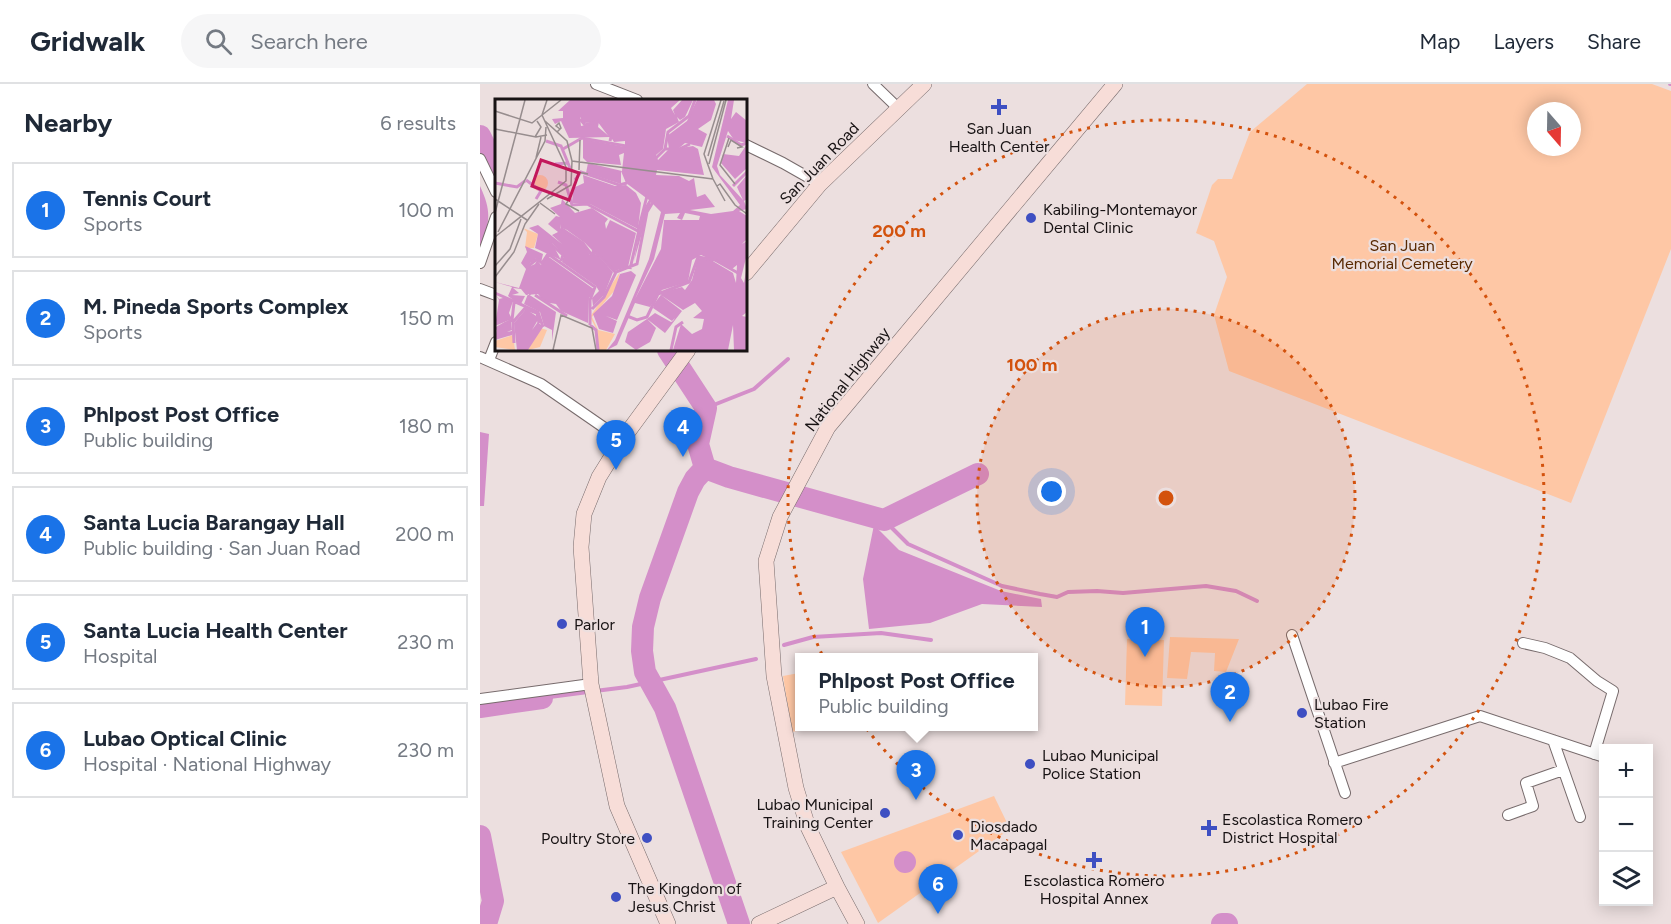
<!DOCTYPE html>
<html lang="en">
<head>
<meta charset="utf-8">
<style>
  body { margin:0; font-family:Figtree,sans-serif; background:#f6f6f7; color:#1f2937 }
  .controls { position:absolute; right:18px; bottom:18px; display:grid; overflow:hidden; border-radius:0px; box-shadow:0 3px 15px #0003 }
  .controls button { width:54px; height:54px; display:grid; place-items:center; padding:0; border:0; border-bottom:2px solid #e0e1e3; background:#fff; color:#1f2937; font:30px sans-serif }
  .compass { position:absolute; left:1047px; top:18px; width:54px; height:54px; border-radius:50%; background:#fff; box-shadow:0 3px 15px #0003; rotate:160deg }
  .you { position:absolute; left:572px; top:408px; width:21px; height:21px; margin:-15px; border:4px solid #fff; border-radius:50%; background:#1a73e8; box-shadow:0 0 0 9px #1a73e833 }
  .badge { display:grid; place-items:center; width:39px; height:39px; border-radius:50%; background:#1a73e8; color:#fff; font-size:20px; font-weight:700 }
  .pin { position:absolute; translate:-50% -50px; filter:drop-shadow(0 2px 3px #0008) }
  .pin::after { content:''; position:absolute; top:32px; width:21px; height:18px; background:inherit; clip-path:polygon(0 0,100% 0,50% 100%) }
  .popup { position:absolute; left:315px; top:569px; width:243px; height:78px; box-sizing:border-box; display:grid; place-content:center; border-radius:0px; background:#fff; filter:drop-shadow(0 2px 4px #0005); font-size:20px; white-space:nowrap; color:#747a83 }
  .popup b { font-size:22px; color:#1f2937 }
  .popup::after { content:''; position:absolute; left:50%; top:100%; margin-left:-12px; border:12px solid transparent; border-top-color:#fff }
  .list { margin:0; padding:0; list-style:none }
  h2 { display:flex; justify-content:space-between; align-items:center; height:78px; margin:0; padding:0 24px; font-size:26px }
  h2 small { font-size:20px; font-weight:400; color:#747a83 }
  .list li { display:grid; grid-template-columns:39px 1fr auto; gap:18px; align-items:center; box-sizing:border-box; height:96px; margin:0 12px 12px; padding:0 12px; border:2px solid #e0e1e3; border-radius:0px }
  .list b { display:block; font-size:22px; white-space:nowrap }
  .list p { margin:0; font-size:20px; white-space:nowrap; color:#747a83 }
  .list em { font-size:20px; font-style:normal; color:#747a83 }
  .icon { flex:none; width:33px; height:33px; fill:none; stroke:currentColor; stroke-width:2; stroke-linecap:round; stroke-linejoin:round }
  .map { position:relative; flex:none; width:1191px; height:840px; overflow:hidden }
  header { display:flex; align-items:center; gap:36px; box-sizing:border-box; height:84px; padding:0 30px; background:#fff; border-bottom:2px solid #e0e1e3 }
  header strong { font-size:28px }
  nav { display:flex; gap:33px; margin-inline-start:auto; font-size:21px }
  .search { width:420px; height:54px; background:#f6f6f7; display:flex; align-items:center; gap:15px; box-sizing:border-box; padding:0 21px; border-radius:33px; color:#747a83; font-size:22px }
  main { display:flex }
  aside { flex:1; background:#fff }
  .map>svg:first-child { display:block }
  .green { fill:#fec7a5; fill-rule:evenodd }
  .water { fill:#d48fc9 }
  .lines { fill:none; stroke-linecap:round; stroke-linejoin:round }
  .stream { stroke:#d48fc9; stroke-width:4 }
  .river { stroke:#d48fc9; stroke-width:22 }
  .street-casing { stroke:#776b6c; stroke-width:12 }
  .secondary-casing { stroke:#776b6c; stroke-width:16 }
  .street { stroke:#fff; stroke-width:10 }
  .secondary { stroke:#f7ddd8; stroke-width:15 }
  .ring { fill:none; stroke:#d3520d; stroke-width:3; stroke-dasharray:3 6 }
  .poi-dot { fill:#3e4fc2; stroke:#ecdfdf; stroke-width:2 }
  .labels { text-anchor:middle; stroke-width:4.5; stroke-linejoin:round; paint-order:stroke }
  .poi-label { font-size:16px; fill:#181314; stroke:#ecdfdf; text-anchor:start }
  .street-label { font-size:16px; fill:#181314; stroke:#ecdfdf }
  .park-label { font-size:16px; fill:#592902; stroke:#ecdfdf }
  .inset-river { fill:none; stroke:#d48fc9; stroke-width:3 }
  .inset-road { fill:none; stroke:#978d8e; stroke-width:1.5 }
  .view { fill:#c2185b; fill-opacity:0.15; stroke:#c2185b; stroke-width:3 }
  .inset-edge { fill:none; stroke:#181314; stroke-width:3 }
  .centre { fill:#d3520d; stroke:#ecdfdf; stroke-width:3 }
  .ring-label { font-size:18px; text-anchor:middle; font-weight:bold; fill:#d3520d; stroke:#ecdfdf; stroke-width:4.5; stroke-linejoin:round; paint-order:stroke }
</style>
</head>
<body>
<header>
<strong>Gridwalk</strong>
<div class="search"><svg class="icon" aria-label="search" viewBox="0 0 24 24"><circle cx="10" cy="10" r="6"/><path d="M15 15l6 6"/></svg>Search here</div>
<nav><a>Map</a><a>Layers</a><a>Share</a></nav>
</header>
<main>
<aside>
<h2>Nearby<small>6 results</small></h2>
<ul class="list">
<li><span class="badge">1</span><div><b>Tennis Court</b><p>Sports</p></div><em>100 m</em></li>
<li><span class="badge">2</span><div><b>M. Pineda Sports Complex</b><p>Sports</p></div><em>150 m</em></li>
<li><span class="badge">3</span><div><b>Phlpost Post Office</b><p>Public building</p></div><em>180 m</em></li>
<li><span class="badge">4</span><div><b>Santa Lucia Barangay Hall</b><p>Public building · San Juan Road</p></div><em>200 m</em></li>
<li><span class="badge">5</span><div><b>Santa Lucia Health Center</b><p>Hospital</p></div><em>230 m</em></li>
<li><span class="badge">6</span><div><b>Lubao Optical Clinic</b><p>Hospital · National Highway</p></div><em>230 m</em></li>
</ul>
</aside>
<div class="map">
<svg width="1191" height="840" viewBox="0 0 1191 840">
  <rect width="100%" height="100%" fill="#ecdfdf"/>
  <!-- green -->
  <path class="green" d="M 827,0 L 1172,0 L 1191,7 L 1191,165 L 1091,419 L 749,287 L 734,231 L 747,193 L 734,157 L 716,149 L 732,101 L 738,95 L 752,95 L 770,48 ZM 1056,27 L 1092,27 L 1092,63 L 1056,63 Z
    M 690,553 L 759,555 L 746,588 L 734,587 L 735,569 L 711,568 L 707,595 L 687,594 Z
    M 647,555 L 684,556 L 682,622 L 645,621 Z
    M 319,589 L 319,642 L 336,643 L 312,648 L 303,592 Z
    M 514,712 L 530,745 L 398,839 L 361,768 Z"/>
  <!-- water -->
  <path class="water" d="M 0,102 C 12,128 10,138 0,164 Z
    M 0,348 L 9,350 L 4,422 L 0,422 Z
    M 394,441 L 419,466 L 521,507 L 561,515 L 562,523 L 502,520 L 450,539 L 389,545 L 383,495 Z
    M414 778a11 11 0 1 1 22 0a11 11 0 1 1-22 0Z"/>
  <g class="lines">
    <!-- stream -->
    <path class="stream" d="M 1190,0 L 1191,0
      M 226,324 L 274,305 L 308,275
      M 404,436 L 428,460 L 522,502 L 560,510 L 577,513 L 588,508 L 617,507 L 643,509 L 726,502 L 756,507 L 777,517
      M 304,561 L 333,553 L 401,549 L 451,556
      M 115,607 L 147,603 L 276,575
      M 62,614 L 108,608"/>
    <!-- river -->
    <path class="river" d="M 0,52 L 16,84
      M 188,266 L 226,324 L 218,360 L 225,384 L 249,393 L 404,436 L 498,390
      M 225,384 L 215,395 L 208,408 L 170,514 L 163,543 L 162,567 L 165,588 L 185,624 L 192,644 L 259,840
      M 0,623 L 62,614
      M 0,752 L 13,817 L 6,840
      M 742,840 L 747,840"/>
    <defs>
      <path id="street" d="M 116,0 L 157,16
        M 393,0 L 419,25
        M 266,61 L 303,79 L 340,100
        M 0,75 L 16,108
        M 0,179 L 16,133
        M 0,205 L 16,211
        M 0,273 L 61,300 L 142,356
        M 9,276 L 16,258
        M 812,551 L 865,709
        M 1043,559 L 1065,564 L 1090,574 L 1117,597 L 1133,607 L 1114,670
        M 0,615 L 111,600
        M 1073,656 L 1100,733
        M 854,679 L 1000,632 L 1124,673
        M 1028,731 L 1053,722 L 1046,699 L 1083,686"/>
      <path id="secondary" d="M 266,189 L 340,100 L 444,0
        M 188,840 L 137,722 L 111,600 L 101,463 L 104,430 L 119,393 L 142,356 L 208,266
        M 279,840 L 357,803
        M 377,840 L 357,803 L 328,743 L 316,704 L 294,592 L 286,477 L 300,433 L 348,343 L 635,0"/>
    </defs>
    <!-- street casing -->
    <use href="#street" class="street-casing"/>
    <!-- secondary casing -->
    <use href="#secondary" class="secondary-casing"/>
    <!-- street -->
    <use href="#street" class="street"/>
    <!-- secondary -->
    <use href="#secondary" class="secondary"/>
  </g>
  <!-- distance rings -->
  <circle cx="686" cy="414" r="189" fill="#d3520d" fill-opacity=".12"/>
  <g class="ring">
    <circle cx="686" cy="414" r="189"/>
    <circle cx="686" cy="414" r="378"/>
  </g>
  <!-- markers -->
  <g class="poi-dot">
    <path d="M516 14h6v6h6v6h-6v6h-6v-6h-6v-6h6z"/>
    <circle cx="551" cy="134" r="6"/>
    <circle cx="82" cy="540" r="6"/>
    <circle cx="822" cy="629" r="6"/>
    <circle cx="550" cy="680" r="6"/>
    <circle cx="405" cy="729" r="6"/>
    <path d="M726 735h6v6h6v6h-6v6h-6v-6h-6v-6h6z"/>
    <circle cx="478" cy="751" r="6"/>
    <circle cx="167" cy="754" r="6"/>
    <path d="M611 767h6v6h6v6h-6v6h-6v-6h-6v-6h6z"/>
    <circle cx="136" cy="813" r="6"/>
  </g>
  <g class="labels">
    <!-- poi labels -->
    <g class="poi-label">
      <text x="519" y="50" text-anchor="middle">San Juan<tspan x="519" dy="18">Health Center</tspan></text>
      <text x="563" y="131">Kabiling-Montemayor<tspan x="563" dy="18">Dental Clinic</tspan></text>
      <text x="94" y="546">Parlor</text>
      <text x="834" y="626">Lubao Fire<tspan x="834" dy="18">Station</tspan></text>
      <text x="562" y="677">Lubao Municipal<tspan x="562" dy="18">Police Station</tspan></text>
      <text x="393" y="726" text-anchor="end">Lubao Municipal<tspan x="393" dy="18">Training Center</tspan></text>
      <text x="742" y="741">Escolastica Romero<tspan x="742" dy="18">District Hospital</tspan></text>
      <text x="490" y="748">Diosdado<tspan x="490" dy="18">Macapagal</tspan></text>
      <text x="155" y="760" text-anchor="end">Poultry Store</text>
      <text x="614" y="802" text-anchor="middle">Escolastica Romero<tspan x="614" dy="18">Hospital Annex</tspan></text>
      <text x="148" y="810">The Kingdom of<tspan x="148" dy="18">Jesus Christ</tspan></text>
    </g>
    <!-- street labels -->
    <g class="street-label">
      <text transform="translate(339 79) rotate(-46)" y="6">San Juan Road</text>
      <text transform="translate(367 295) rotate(-52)" y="6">National Highway</text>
    </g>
    <!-- park labels -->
    <g class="park-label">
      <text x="922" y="167">San Juan<tspan x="922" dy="18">Memorial Cemetery</tspan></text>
    </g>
  </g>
  <!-- overview -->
  <g transform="translate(15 15)">
    <rect width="252" height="252" fill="#ecdfdf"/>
    <path d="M37 84a8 8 0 1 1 16 0a8 8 0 1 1-16 0ZM 28,129 L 43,135 L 39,149 L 30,149 L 32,133 ZM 125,173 L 120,191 L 97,218 L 103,231 L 120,235 L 111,251 L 104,251 L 102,231 L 95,218 ZM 45,229 L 52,231 L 45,248 L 33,251 ZM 18,236 L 20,251 L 0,248 L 0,242 Z" fill="#fec7a5"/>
    <path d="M 75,1 L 185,1 L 176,9 L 180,16 L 178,11 L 187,1 L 198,1 L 190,18 L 185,21 L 182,18 L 184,23 L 171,30 L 168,50 L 161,56 L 163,61 L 173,51 L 198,47 L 203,50 L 209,76 L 162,71 L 161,76 L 184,77 L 194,82 L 199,79 L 202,98 L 210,95 L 220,108 L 195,111 L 216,115 L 238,112 L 245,106 L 217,68 L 233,1 L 239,1 L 236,20 L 241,13 L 252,22 L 252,44 L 239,41 L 233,32 L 222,67 L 225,76 L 248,101 L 242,88 L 252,76 L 252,100 L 249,102 L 252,110 L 244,112 L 252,117 L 252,140 L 247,145 L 252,142 L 252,155 L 246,179 L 249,184 L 252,166 L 252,213 L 247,217 L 252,218 L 252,251 L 239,251 L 238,226 L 233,251 L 178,251 L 186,225 L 197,235 L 207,230 L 209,220 L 198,219 L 207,212 L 200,204 L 188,211 L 166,196 L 187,212 L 170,234 L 152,220 L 160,214 L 176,223 L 178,222 L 180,219 L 177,222 L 158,209 L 159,205 L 168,193 L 187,188 L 190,191 L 197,181 L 203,159 L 216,161 L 238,174 L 241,184 L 242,166 L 237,170 L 206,156 L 197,161 L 193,183 L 167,191 L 155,208 L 140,204 L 122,246 L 112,251 L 120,241 L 154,160 L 166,113 L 156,103 L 139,162 L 148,111 L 154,101 L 131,84 L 126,72 L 126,85 L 91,74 L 93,64 L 127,72 L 129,54 L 124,56 L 126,66 L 92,63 L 88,59 L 88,40 L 130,48 L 130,42 L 119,43 L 106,23 L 89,24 L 85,18 L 86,27 L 104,23 L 103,28 L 115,38 L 74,39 L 66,22 L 60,25 L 57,20 L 68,19 L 68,12 L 63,12 ZM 185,114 L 182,119 L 187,121 L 190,114 L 205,117 L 204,121 L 169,121 L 166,150 L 140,200 L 159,160 L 170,115 ZM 202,1 L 219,1 L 221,5 L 216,21 L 203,30 L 212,35 L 207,48 L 190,44 L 183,50 L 174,50 L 172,37 L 192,22 ZM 252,45 L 252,69 L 240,80 L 226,64 L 228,55 L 244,57 ZM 88,76 L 120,87 L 131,86 L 141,94 L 146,104 L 143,130 L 95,105 L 77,104 L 78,89 L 89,84 ZM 67,100 L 80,114 L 97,109 L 113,120 L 110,124 L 111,130 L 115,121 L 141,134 L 133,168 L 119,172 L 103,154 L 96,155 L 97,151 L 90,144 L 72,131 L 67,129 L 66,119 L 65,129 L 88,144 L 95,156 L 102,155 L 118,173 L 109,196 L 98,207 L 97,199 L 104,192 L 101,187 L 67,163 L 69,156 L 57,144 L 66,161 L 40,149 L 43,135 L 34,129 L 43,126 L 67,145 L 57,136 L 63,133 L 53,125 L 61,117 L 65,118 L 55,109 L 66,105 ZM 30,147 L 48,155 L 46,164 L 41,159 L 39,164 L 36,163 L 31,169 L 40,165 L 42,161 L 46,166 L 51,156 L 100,191 L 94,199 L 93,224 L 66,212 L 61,205 L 49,203 L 43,195 L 31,196 L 26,190 L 18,189 L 24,194 L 17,196 L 30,197 L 26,205 L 21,203 L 13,197 L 17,188 L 0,183 L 24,189 L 31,170 L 26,164 L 32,153 ZM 136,172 L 141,176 L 122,221 L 111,217 L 122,222 L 118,234 L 104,230 L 98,215 L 117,197 L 125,175 ZM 0,195 L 4,200 L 12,198 L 18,202 L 14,214 L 17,220 L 0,227 L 4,201 ZM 33,195 L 61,213 L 57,242 L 57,231 L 49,227 L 45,213 L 29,205 ZM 31,210 L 44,219 L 37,231 L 43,223 L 48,228 L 33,251 L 22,251 L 19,224 ZM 152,220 L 161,229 L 155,243 L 141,251 L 130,243 L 133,233 ZM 10,223 L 16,223 L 17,231 L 12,233 L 17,232 L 17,236 L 0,241 L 2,228 Z" fill="#d48fc9" fill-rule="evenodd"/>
    <path class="inset-river" d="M 85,20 L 90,26 L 104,22 L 116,38 L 115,42M 232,37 L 246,46 L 252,44M 51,42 L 66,47 L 73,64M 68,50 L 87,39 L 131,47M 170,50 L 184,50 L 195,45M 161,59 L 170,50 L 173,33 L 194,17 L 200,1M 60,65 L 73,64 L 76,72M 31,81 L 46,92 L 41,100M 80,81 L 86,73 L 124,86 L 132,84M 63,83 L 71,86 L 77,106 L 92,105 L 143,132 L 152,97M 0,84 L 22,88 L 30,82M 238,87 L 252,73M 66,119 L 67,130 L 88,144 L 96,155 L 102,154 L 121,174M 55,144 L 68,156 L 66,162M 31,169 L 42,160 L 47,164 L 53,155 L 100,188 L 95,201 L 95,226M 135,170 L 144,131M 0,194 L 43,213 L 48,228M 40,196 L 72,217M 31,210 L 42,214 L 44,224M 97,210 L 109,198 L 121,173 L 142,165 L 152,113 L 158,103M 132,217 L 142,221 L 152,218 L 163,195 L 194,183 L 203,158 L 220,161 L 243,174M 95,226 L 101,231 L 103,251M 0,230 L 17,221 L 19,204M 19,244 L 18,223 L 31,208M 176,251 L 181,228 L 188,223"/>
    <path class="inset-road" d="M 0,12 L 37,24 L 66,1M 50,22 L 72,42 L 77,62 L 218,80M 0,30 L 41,38 L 52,36M 62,33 L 66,29 L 64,24 L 61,27 L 65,30M 40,38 L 46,28 L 42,22M 234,39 L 225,66 L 240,85M 233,48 L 236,41 L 247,48 L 242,49M 213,57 L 229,2M 41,59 L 46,38M 214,65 L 231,1M 72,71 L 93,75M 84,71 L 85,41M 218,80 L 230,102M 218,80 L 209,55 L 226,1M 222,87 L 225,85 L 240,106 L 252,115M 0,100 L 32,121M 52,100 L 76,86 L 77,62M 73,102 L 71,105 L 84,112M 45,104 L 60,115M 0,114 L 30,1M 3,133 L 50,42 L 51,28M 0,138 L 71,82 L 71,68 L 47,16 L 52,1M 0,167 L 15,150 L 26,120M 0,178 L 19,153 L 30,125 L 44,105M 58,251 L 66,216 L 97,229 L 101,251"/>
    <path class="view" d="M 46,61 L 84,74 L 74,101 L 37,87 Z"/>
    <rect width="252" height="252" class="inset-edge"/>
  </g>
  <circle cx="686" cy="414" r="9" class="centre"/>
  <g class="ring-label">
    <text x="419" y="153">200 m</text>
    <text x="552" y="287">100 m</text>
  </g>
</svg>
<div class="controls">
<button>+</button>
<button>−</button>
<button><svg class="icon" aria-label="layers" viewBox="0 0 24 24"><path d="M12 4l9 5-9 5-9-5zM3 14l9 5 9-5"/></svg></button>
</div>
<svg class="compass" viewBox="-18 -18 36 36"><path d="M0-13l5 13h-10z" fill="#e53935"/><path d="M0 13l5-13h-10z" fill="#747a83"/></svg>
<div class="you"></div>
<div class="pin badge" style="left:665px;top:573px">1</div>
<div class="pin badge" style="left:750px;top:638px">2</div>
<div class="pin badge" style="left:436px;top:716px">3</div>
<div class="popup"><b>Phlpost Post Office</b>Public building</div>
<div class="pin badge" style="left:203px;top:373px">4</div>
<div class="pin badge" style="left:136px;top:386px">5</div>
<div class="pin badge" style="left:458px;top:830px">6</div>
</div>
</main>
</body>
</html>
